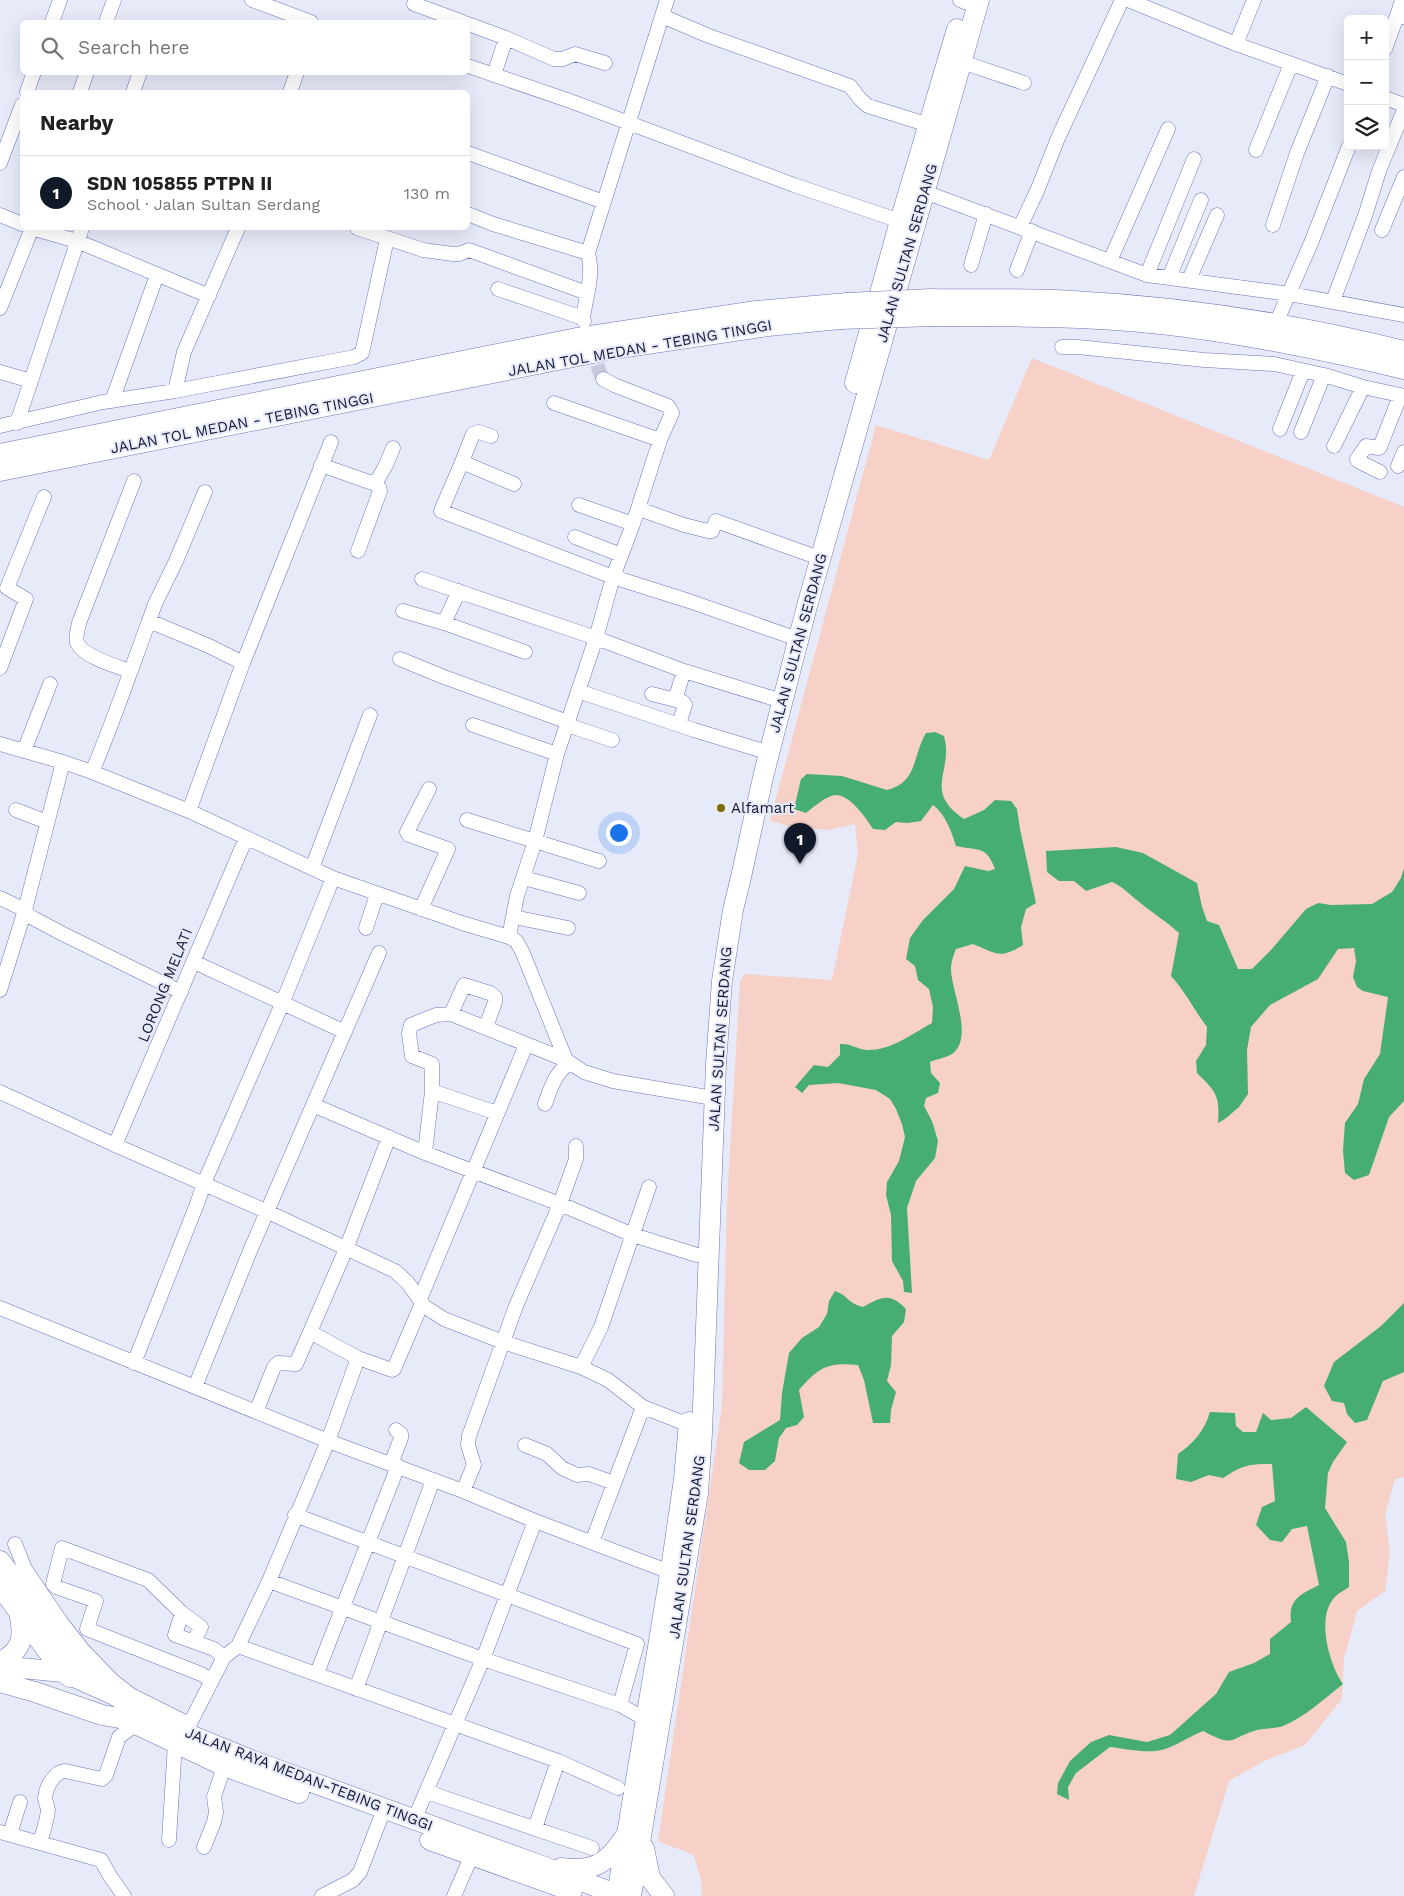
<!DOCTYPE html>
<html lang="en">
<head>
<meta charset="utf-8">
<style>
  body { margin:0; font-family:"Work Sans",sans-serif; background:#f6f6f6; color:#202124 }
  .controls { position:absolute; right:15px; top:15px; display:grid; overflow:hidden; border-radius:8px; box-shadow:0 5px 20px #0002 }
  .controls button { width:45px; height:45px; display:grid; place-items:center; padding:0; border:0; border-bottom:1px solid #e0e0e0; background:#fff; color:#202124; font:25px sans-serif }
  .you { position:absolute; left:618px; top:832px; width:18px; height:18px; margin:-12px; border:4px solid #fff; border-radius:50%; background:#1a73e8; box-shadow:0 0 0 8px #1a73e833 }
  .badge { display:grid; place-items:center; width:32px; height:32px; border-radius:50%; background:#111827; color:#fff; font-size:16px; font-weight:700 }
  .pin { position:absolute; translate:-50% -41px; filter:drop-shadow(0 1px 2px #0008) }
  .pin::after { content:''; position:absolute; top:26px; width:18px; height:15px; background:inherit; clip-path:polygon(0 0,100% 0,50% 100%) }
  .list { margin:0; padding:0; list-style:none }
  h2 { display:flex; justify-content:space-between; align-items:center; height:65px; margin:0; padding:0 20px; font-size:21px }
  h2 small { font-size:16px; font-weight:400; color:#757577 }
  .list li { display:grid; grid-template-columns:32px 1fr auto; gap:15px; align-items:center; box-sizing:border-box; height:75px; padding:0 20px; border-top:1px solid #e0e0e0 }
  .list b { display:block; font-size:19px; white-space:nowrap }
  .list p { margin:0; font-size:16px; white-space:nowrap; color:#757577 }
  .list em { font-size:16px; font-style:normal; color:#757577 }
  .icon { flex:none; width:28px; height:28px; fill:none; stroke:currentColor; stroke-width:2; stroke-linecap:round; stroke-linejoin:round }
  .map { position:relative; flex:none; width:1404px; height:1896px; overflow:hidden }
  .search { position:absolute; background:#fff; box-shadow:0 5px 20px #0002; left:20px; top:20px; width:450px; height:55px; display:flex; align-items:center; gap:12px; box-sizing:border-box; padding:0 18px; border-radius:8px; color:#757577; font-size:19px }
  .panel { position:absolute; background:#fff; box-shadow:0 5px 20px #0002; left:20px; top:90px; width:450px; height:140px; border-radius:8px }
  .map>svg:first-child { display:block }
  .green { fill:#f7d1c7 }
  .water { fill:#46ad75 }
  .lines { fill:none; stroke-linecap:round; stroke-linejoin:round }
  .minor-tunnel { stroke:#c7cadb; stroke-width:14; stroke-dasharray:14 7; stroke-linecap:butt }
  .minor-casing { stroke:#6c75ba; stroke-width:15 }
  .highway-casing { stroke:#6c75ba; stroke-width:21 }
  .minor { stroke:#fff; stroke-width:14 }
  .highway { stroke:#fff; stroke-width:20 }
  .highway-bridge-casing { stroke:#6c75ba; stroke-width:21; stroke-linecap:butt }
  .highway-bridge { stroke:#fff; stroke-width:20 }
  .poi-dot { fill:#7f6c05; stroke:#e6eaf9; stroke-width:2 }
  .labels { text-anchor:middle; stroke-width:4; stroke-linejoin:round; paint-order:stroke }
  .street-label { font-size:15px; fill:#151833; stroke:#e6eaf9 }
  .poi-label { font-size:15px; fill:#151833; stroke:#e6eaf9; text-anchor:start }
</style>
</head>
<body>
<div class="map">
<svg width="1404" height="1896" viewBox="0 0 1404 1896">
  <rect width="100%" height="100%" fill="#e6eaf9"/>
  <!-- green -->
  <path class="green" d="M 1032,358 L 1404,507 L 1404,1477 L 1395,1479 L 1385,1515 L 1390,1552 L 1385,1591 L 1357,1611 L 1344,1659 L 1342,1699 L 1305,1745 L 1264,1761 L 1229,1781 L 1194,1896 L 702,1896 L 701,1880 L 694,1856 C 683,1849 670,1847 658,1841 L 722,1406 L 727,1202 L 740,982 L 744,974 L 832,980 L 858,854 L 855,824 L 829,830 L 794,827 L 770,821 L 876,425 L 989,460 Z"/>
  <!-- water -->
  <path class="water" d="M 935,732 L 944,736 C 954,772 922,790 964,819 L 984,810 L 995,800 L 1011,801 L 1017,809 L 1020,829 L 1036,903 L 1026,909 L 1021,927 L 1023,945 C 1000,959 997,954 973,944 L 956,949 C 954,954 951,962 951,968 C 950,988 975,1038 952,1054 C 946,1058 936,1059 930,1062 L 931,1073 L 940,1083 L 938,1093 L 926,1098 L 924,1106 L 932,1121 L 938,1141 L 935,1158 L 916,1181 L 907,1208 L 912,1293 L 904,1292 L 903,1281 L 892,1261 L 891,1215 L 886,1195 L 887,1182 L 899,1161 L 905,1137 L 902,1124 L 896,1109 L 890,1099 L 876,1090 L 838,1083 L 809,1085 L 802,1093 L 795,1087 L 814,1065 L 828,1067 L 840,1055 L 840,1044 C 850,1043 857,1049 867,1050 C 890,1051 912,1034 932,1023 L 933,1007 L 929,989 L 918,980 L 915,966 L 906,959 L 910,938 L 923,920 L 954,889 L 965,866 L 988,871 L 995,869 C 986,845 979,851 956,846 C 951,831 946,815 933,805 L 921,821 L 907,823 L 896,822 L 885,830 L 873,829 C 867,819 850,795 836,795 C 825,796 814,807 806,813 L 794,809 L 801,779 L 807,774 L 842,776 L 887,790 C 918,782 912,757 926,733 Z
    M 1116,847 L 1143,853 L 1197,883 L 1202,907 L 1207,921 L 1219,925 L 1238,969 L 1252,969 L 1271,950 L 1306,909 L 1318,903 L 1331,905 L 1372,904 L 1392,892 L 1401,878 L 1404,868 L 1404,1101 L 1389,1117 L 1369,1175 L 1354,1180 L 1345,1173 L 1343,1150 L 1345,1123 L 1358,1104 L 1364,1079 L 1380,1054 L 1388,997 L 1363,991 L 1357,987 L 1353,977 L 1356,961 L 1354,948 L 1338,949 L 1318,979 L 1270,1005 L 1251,1027 L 1247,1050 L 1248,1094 L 1239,1107 L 1225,1119 L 1218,1123 C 1220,1095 1216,1092 1197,1073 L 1196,1061 L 1206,1045 L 1207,1027 C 1194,1010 1185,991 1171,976 L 1179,933 C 1166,921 1151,912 1138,901 C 1129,894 1123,887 1112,882 L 1086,891 L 1074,881 L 1059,881 L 1047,872 L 1046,851 Z
    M 835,1291 C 849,1296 847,1303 863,1307 C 882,1297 889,1292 906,1309 L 904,1322 L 892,1336 L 891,1365 L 887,1381 L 896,1392 L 891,1410 L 890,1423 L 873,1423 L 864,1380 L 858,1365 C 828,1362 819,1367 799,1390 L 804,1417 L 797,1425 L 786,1428 L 779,1438 L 775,1461 L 765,1470 L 749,1470 L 739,1463 L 744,1442 L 780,1420 L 782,1393 L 789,1353 L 802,1338 L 819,1327 L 827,1314 L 829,1301 Z
    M 1404,1303 L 1404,1372 L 1383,1381 L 1367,1420 L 1355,1423 L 1347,1414 L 1344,1403 L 1332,1401 L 1324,1386 L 1334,1362 L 1381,1326 Z
    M 1306,1407 L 1347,1442 L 1333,1462 L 1328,1473 L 1325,1508 L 1346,1542 L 1349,1562 L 1349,1587 C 1345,1590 1340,1592 1336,1596 C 1315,1615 1329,1664 1343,1684 C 1325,1698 1305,1717 1283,1726 C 1275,1729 1265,1728 1257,1730 C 1227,1739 1236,1748 1203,1731 C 1191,1736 1180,1743 1168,1748 C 1151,1755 1128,1749 1110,1747 L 1076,1773 L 1068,1787 L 1069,1800 L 1057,1794 L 1058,1783 L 1070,1761 L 1091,1742 L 1109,1735 L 1147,1742 L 1170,1735 L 1216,1694 L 1229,1672 L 1254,1663 L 1270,1654 L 1270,1639 L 1291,1622 C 1288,1599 1301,1594 1319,1585 L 1307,1526 L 1292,1529 L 1282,1542 L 1270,1540 L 1256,1525 L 1262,1507 L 1275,1501 L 1272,1464 C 1248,1464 1243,1465 1223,1478 L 1209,1475 L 1191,1482 L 1176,1479 L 1178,1454 C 1193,1444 1205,1430 1210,1412 L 1235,1413 L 1236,1426 L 1243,1432 L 1256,1432 L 1263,1413 L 1271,1420 L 1291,1418 Z"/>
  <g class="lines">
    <!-- minor-tunnel -->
    <path class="minor-tunnel" d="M 591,345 L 600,373 L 603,379"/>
    <defs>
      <path id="minor" d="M 252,0 L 311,22
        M 960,0 L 965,2
        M 1128,0 L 1236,44 L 1348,84
        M 414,4 L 463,22
        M 662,16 L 709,36 L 850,86 L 860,99 L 868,106 L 929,125
        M 1397,16 L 1402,0
        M 52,22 L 60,0
        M 106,22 L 114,0
        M 468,24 L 506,38 L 494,75
        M 506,38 L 554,59 L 563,59 L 575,54 L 605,63
        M 1236,44 L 1254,0
        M 1385,49 L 1397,16 L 1404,17
        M 962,62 L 1024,83
        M 468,66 L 573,102 L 794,185 L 900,221
        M 27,92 L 34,72
        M 80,92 L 87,72
        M 133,92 L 140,72
        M 290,92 L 297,72
        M 1385,98 L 1404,105
        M 1256,150 L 1291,64
        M 468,153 L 604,202
        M 0,163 L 22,105
        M 925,192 L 1147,275 L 1290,294 L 1404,315
        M 468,214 L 493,224 L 588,253
        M 0,215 L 22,224
        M 1273,225 L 1297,153 L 1328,76
        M 1020,227 L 1037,191 L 1058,138 L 1122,0
        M 31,228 L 77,241 L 209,296
        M 357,228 L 423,250 L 453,254 L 459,254 L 469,250 L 587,293
        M 1382,230 L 1404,177
        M 1110,261 L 1168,129
        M 971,265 L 986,214
        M 1017,270 L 1032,231
        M 1147,275 L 1194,159
        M 1169,278 L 1201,200
        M 1189,280 L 1217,215
        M 498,289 L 583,318
        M 1333,301 L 1365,216 L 1379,171 L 1404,110
        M 0,308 L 32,228
        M 1280,314 L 1311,243 L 1349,146
        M 584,321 L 583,318 C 586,296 594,275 588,253 L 667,0
        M 1062,347 L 1078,347 L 1204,360 L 1274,364 L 1324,375 L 1363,387 L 1404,396
        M 0,372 L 31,381
        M 175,391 L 184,352 L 238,228
        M 112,401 L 157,275
        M 554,403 L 660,440
        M 17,423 L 82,228
        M 0,426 L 103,402 L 175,391 L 354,357 L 362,353 L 387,239
        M 1280,429 L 1303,371
        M 1301,432 L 1324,375
        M 1334,446 L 1363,387
        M 462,462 L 473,434 L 479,432 L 491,436
        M 321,465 L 375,484 L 386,465 L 393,448
        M 1398,466 L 1404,452
        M 1380,472 L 1358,461 L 1357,459 L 1366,446 L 1379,448 L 1380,447 L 1400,396
        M 514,484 L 462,462 L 441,511 L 613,577 L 689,601 L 789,636
        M 579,505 L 633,524
        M 639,509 L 684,525 L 708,531 L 712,531 L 716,521 L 811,555
        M 575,537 L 621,555
        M 358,551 L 380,491 L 379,487 L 375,484
        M 422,579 L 596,638 L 684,671 L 772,698
        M 403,611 L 444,623 L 459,591
        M 149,621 L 155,604 L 176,561 L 205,492
        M 444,623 L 525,652
        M 400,659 L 444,677 L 568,722
        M 0,668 L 26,599 L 7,588 L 44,497
        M 130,671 C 116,666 84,657 77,643 C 75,637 78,629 79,623 L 134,481
        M 578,691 L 694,730 L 760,750
        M 652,694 L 675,700
        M 679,724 L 685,705 L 683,702 L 675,700 L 684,671
        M 473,725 L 557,754
        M 567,725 L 612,740
        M 0,744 L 63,762 L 92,772 L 189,811 L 333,878 L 462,923 L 509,937 L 516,941 L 522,951 L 566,1060 L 584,1072 L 613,1081 L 707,1097
        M 24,751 L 50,684
        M 92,772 C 113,723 130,672 149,621 L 209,646 L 243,663
        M 16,810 L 47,822
        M 189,811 L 243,663 L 331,442
        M 467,820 L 599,861
        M 312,868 L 370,715
        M 524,878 L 579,893
        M 0,898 L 25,910 L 29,916 L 63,934 L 181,992
        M 421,909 L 448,849 L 409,835 L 407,832 L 429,789
        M 514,917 L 568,928
        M 366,928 L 377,894
        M 509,937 L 517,896 L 535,841 L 557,754 L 596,638 L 613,577 L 633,524 L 660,440 L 672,413 L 668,406 L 614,385 L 603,379
        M 379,953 L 313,1105 L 425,1153 L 560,1204 L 633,1235 L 697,1255
        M 194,962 L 345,1032
        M 0,990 L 25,910 L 63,762
        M 451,1014 L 464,985 L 490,993 L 495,997 L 495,1002 L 486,1027
        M 432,1091 L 497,1113
        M 0,1092 L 115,1145 L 268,1212 L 395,1271 L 408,1283 L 424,1306 L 444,1319 L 503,1342 L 581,1367 L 608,1380 L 643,1407 L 689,1425
        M 545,1104 C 551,1087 555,1074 569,1063
        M 115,1145 L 246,838
        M 425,1153 L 432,1091 L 432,1064 L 412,1056 L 409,1033 L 411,1025 L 436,1015 L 451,1014 L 566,1060
        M 420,1299 L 526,1045
        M 0,1308 L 328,1441 L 463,1491 L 535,1521 L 483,1659 L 414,1820
        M 310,1332 L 346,1249 L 389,1137
        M 134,1363 L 197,1204 L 204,1183 L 282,1004 L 333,878
        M 581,1367 L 601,1327 L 649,1187
        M 195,1387 L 250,1251 L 313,1105
        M 256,1412 L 274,1367 L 278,1363 L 296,1364 L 310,1332 L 358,1358 L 392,1370 L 394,1369 L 422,1303
        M 525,1445 L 547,1454 L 562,1468 L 577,1475 L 589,1474 L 614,1483
        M 391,1464 L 401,1438 L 401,1434 L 396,1430
        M 463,1491 L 474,1465 L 468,1445 L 469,1436 L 516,1306 L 560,1204 L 576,1159 L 576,1146
        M 295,1515 L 637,1644 L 620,1705
        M 535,1521 L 670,1572
        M 592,1542 L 643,1407
        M 15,1544 L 25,1569 L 61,1622 L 83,1650 L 113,1681 L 131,1695 L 189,1724
        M 269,1581 L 483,1659 L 620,1705 L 645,1719
        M 182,1613 L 175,1635 L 214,1649 L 224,1657
        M 194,1641 L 201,1627 L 182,1613 L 148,1580 L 62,1548 L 53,1584 L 56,1587 L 96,1601 L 87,1629 L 201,1674 L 211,1680
        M 238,1646 L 558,1761 L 618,1788
        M 317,1673 L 398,1466
        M 356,1689 L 433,1480
        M 185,1733 L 224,1657 L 238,1646 L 269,1581 L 328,1441 L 358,1358
        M 427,1792 L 592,1848
        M 535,1828 L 558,1761
        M 0,1832 L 101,1860 L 110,1876 L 124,1896
        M 10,1834 L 20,1802
        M 169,1840 L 175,1743
        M 40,1842 C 43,1832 47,1821 48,1810 C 48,1806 45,1802 45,1798 C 46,1787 54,1772 65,1771 L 102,1779 L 106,1775 L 119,1737 L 136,1724
        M 204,1847 L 214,1822 L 216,1812 L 214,1797 L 224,1766
        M 322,1896 L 353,1880 L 360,1872 L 384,1809
        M 454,1896 L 472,1855"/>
      <path id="highway" d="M 932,299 C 979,300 1026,298 1073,301 C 1184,307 1296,324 1404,351
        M 936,316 C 1011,316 1086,316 1161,324 C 1243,333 1324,350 1404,369
        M 855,383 L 900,221 L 957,29
        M 0,454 L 577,338 L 756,311 L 847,303
        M 0,471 L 613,349 L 768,326 L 840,319
        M 0,1561 L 76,1659 L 101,1682
        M 0,1586 L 63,1672 L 70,1677
        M 0,1662 C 24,1650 24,1636 19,1612
        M 0,1666 L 63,1672 L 114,1695 L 146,1714 L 185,1733 L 251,1760 L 542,1866 L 621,1896
        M 0,1682 L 35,1692 L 102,1715 L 125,1719 L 224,1766 L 299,1793
        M 430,1840 L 572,1891
        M 644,1848 L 650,1878 L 664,1896
        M 561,1868 C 594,1873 609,1862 626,1835
        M 617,1895 L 672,1562 L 684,1479 L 689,1422
        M 631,1896 L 698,1493 L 702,1433 L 716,1064 L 722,981 L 733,910 L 741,877 L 764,773 L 807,606 L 979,0"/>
    </defs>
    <!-- minor casing -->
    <use href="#minor" class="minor-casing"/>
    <!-- highway casing -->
    <use href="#highway" class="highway-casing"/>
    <!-- minor -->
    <use href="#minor" class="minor"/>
    <!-- highway -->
    <use href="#highway" class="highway"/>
    <defs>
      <path id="highway-bridge" d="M 847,303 L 932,299
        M 840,319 L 936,316"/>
    </defs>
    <!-- highway-bridge casing -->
    <use href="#highway-bridge" class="highway-bridge-casing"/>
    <!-- highway-bridge -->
    <use href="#highway-bridge" class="highway-bridge"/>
  </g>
  <!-- markers -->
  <circle class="poi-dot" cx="721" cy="808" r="5"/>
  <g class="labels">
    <!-- street labels -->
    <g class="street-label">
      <text transform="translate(907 253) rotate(-74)" y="5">JALAN SULTAN SERDANG</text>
      <text transform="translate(640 348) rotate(-10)" y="5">JALAN TOL MEDAN - TEBING TINGGI</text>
      <text transform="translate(242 423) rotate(-11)" y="5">JALAN TOL MEDAN - TEBING TINGGI</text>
      <text transform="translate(798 643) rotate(-75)" y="5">JALAN SULTAN SERDANG</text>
      <text transform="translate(165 985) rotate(-68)" y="5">LORONG MELATI</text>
      <text transform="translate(720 1039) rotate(-86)" y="5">JALAN SULTAN SERDANG</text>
      <text transform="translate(687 1547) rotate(-82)" y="5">JALAN SULTAN SERDANG</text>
      <text transform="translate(309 1779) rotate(21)" y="5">JALAN RAYA MEDAN-TEBING TINGGI</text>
    </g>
    <!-- poi labels -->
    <g class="poi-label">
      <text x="731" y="813">Alfamart</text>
    </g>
  </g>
</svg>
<div class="controls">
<button>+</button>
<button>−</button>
<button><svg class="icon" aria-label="layers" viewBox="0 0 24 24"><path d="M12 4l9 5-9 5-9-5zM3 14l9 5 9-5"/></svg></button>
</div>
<div class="you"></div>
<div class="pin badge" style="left:800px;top:864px">1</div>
<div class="search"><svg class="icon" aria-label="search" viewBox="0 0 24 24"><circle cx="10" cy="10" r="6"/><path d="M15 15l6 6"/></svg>Search here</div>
<section class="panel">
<h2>Nearby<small></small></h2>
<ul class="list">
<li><span class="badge">1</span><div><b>SDN 105855 PTPN II</b><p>School · Jalan Sultan Serdang</p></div><em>130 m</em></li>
</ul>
</section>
</div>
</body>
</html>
